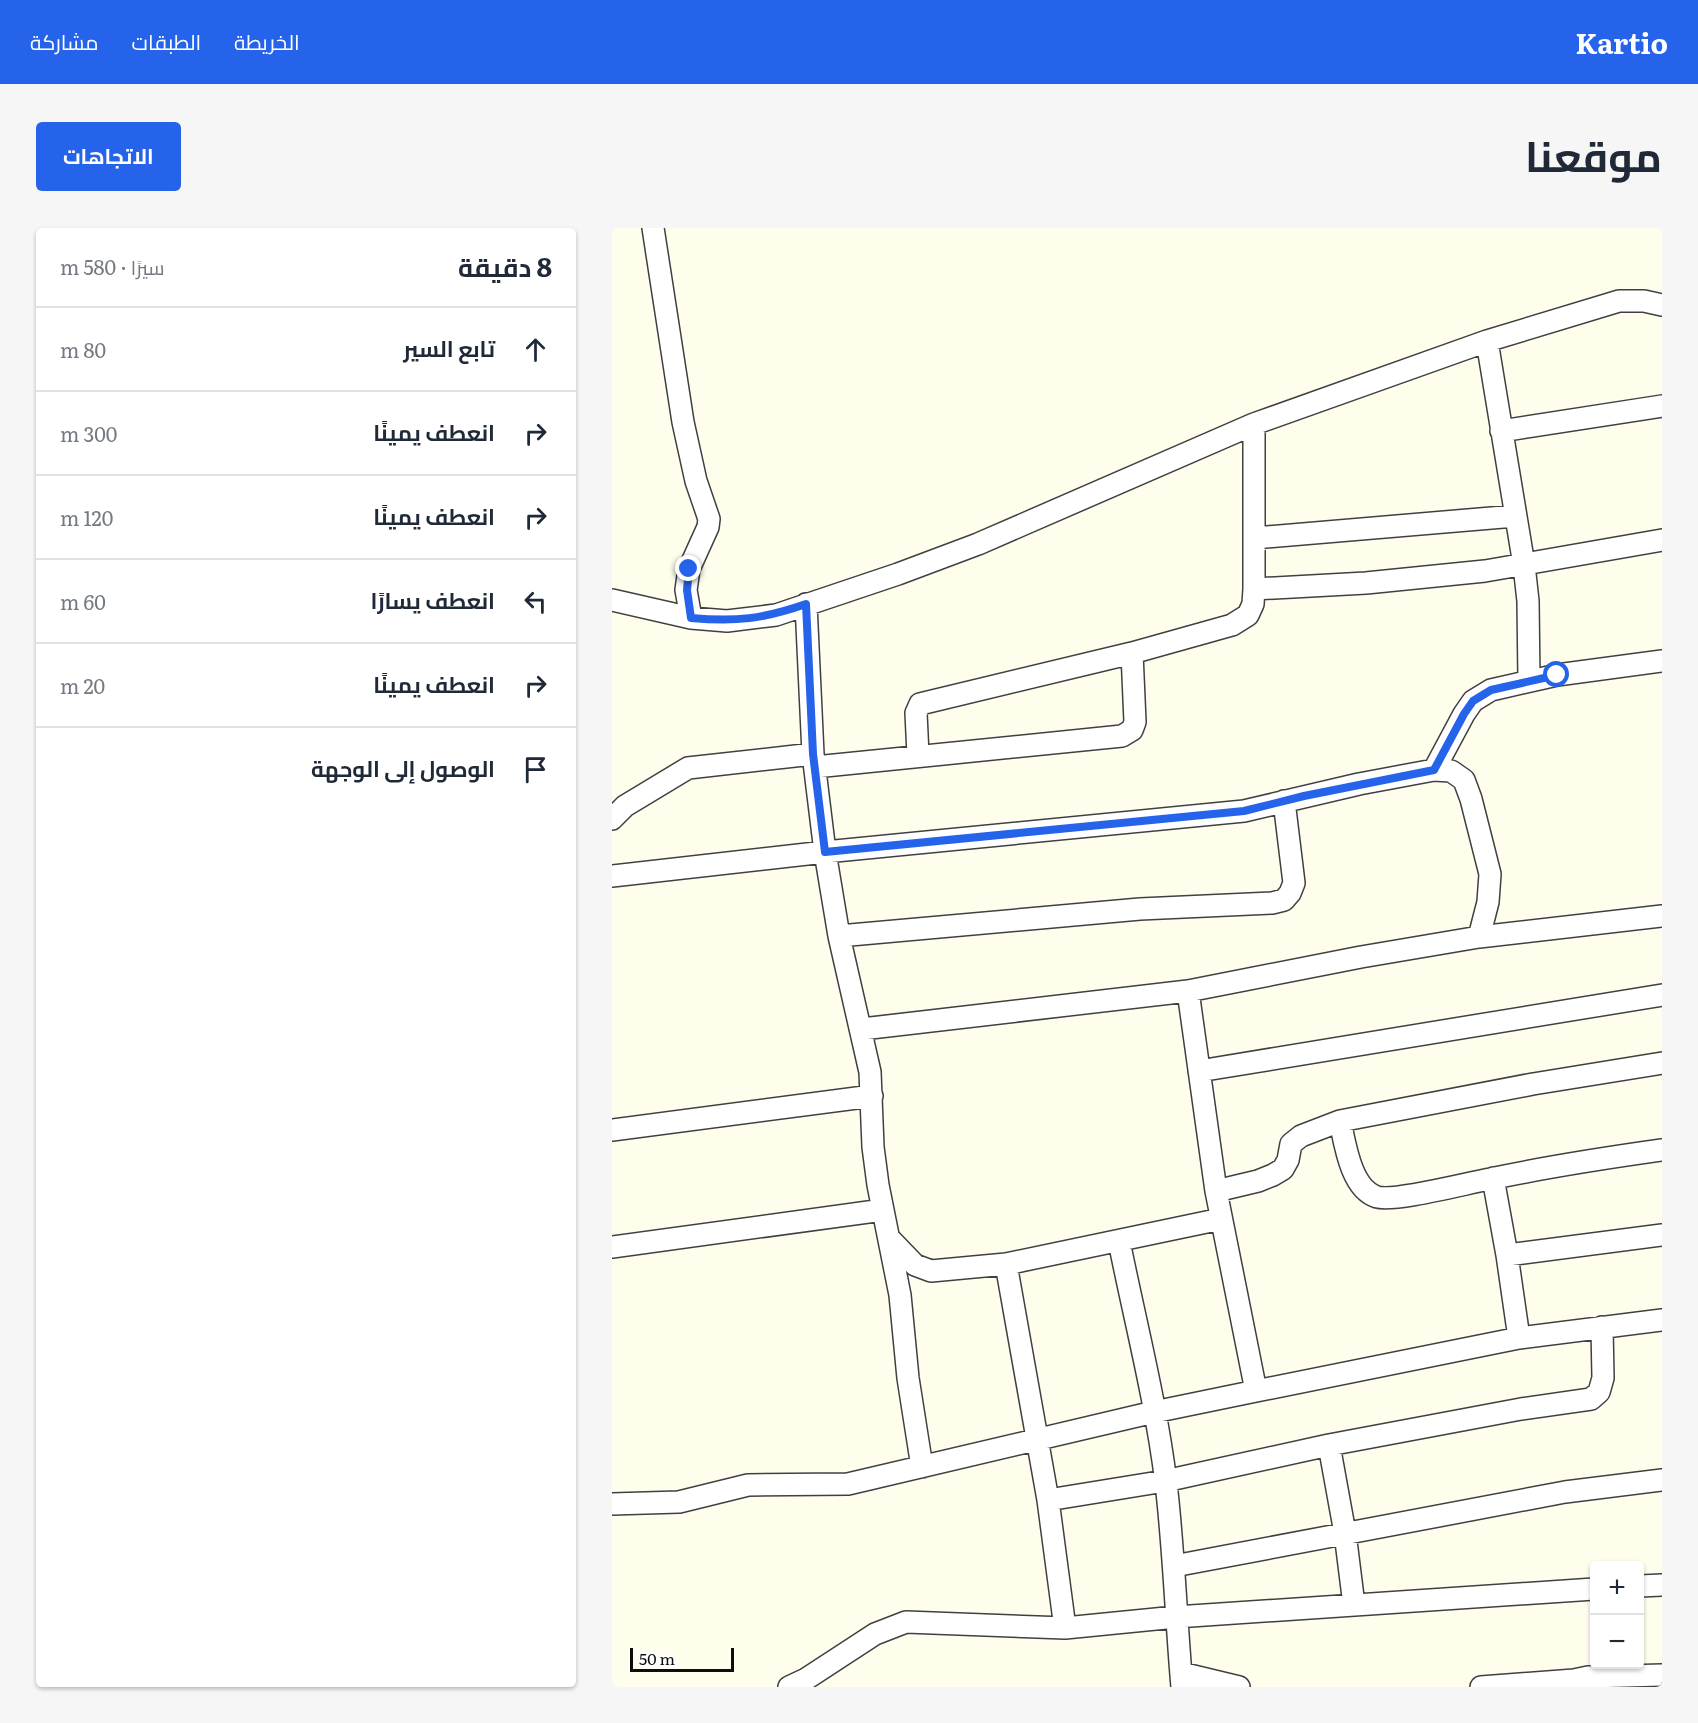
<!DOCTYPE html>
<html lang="ar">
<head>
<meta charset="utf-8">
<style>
  body { margin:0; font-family:Literata,Cairo,serif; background:#f6f6f7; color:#1f2937; direction:rtl }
  .controls { position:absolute; right:18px; bottom:18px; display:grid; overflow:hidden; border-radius:6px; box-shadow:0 2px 4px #0004 }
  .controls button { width:54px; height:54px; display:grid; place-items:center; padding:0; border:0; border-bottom:2px solid #e0e1e3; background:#fff; color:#1f2937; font:30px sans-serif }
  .scale { position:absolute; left:18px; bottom:15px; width:104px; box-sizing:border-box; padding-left:6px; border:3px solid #0d0d0d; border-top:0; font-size:16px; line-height:21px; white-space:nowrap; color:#0d0d0d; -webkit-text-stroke:4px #fff; paint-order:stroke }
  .stop { position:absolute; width:18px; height:18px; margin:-14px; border:4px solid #2563eb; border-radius:50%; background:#fff }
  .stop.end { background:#2563eb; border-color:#fff; box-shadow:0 2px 6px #0008 }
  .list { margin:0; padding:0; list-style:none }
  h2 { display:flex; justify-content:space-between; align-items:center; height:78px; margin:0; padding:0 24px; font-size:26px }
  h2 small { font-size:20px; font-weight:400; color:#747a83 }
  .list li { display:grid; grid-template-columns:39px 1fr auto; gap:18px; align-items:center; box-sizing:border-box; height:84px; padding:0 24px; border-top:2px solid #e0e1e3 }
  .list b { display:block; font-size:22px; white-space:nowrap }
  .list em { font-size:20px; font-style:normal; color:#747a83 }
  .icon { flex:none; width:33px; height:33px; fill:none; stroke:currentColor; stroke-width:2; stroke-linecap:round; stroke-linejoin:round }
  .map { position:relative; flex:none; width:1050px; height:1459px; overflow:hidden; direction:ltr; border-radius:6px }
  header { display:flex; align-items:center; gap:36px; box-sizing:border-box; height:84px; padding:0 30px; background:#2563eb; color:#fff }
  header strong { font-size:28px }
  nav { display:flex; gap:33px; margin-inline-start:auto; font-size:21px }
  .intro { display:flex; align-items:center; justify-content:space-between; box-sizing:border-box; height:144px; padding:0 36px }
  h1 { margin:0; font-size:42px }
  .button { padding:15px 27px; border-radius:6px; background:#2563eb; color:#fff; font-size:21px; font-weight:700 }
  main { display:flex; gap:36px; padding:0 36px }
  aside { flex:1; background:#fff; border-radius:6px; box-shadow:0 2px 4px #0004 }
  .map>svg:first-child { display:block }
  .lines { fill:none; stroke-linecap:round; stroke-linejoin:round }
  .minor-casing { stroke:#404040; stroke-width:24 }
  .minor { stroke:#fff; stroke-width:21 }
  .route { stroke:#2563eb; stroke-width:8 }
</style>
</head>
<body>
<header>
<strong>Kartio</strong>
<nav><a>الخريطة</a><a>الطبقات</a><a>مشاركة</a></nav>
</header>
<div class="intro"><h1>موقعنا</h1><a class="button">الاتجاهات</a></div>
<main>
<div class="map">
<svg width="1050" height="1459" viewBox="0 0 1050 1459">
  <rect width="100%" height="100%" fill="#fffeed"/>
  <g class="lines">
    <defs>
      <path id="minor" d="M 41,0 L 71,194 L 84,253 L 97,291 L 96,299 L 77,341 L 74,362 L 79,390
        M 875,113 L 912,337 L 916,373 L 917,453
        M 889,203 L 1050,178
        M 643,310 L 903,288
        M 642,361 L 754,355 L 873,343 L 1050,312
        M 0,372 L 79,390 L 115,393 L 164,387 L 286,346 L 366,316 L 642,196 L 875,113 L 1007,73 L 1032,73 L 1050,77
        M 194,376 L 201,526 L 213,624 L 227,708 L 258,844 L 261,919 L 266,957 L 288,1067 L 296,1150 L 310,1239
        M 306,527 L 304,485 L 308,476 L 520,425 L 620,397 L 636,387 L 641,376 L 642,361 L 642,196
        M 203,539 L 510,508 L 520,502 L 523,494 L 520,425
        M 822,542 L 852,486 L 861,473 L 879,462 L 945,447 L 1050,433
        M 0,591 L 13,578 L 76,540 L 201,526
        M 0,648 L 213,624 L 632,583 L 747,556 L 822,542 L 839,543 L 852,552 L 859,571 L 878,646 L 876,674 L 867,709
        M 227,708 L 528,681 L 660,675 L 672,672 L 678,665 L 682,655 L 672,573
        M 576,763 L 604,963 L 644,1163
        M 250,801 L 576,763 L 749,729 L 867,709 L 1050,688
        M 587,843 L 1050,767
        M 728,893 C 733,916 739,961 765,969 C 783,974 855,955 878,951 C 935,939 993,930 1050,922
        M 0,902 L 260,868
        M 881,950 L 895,1027 L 907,1110
        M 604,963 L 646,953 L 661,947 L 671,941 L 676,932 L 679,916 L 689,908 L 728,893 L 921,856 L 1050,835
        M 277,1010 L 303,1037 L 319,1043 L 394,1036
        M 507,1013 C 523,1093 544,1173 554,1255 C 562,1323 564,1391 570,1459
        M 0,1019 L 271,982
        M 895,1027 L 1050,1007
        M 717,1217 L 733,1305 L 742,1377
        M 436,1272 L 553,1253 L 717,1217 L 909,1181 L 979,1171 L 987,1164 L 991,1150 L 990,1099
        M 0,1276 L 67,1274 L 136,1257 L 236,1256 L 542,1184 L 644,1163 L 907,1110 L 1050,1092
        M 562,1338 L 953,1264 L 1050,1252
        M 1028,1358 L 1050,1357
        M 453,1400 L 436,1272 L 394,1036 L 609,991
        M 569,1445 L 627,1459
        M 177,1459 L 194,1451 L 263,1406 L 294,1394 L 453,1400 L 564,1389 L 982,1361
        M 869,1459 L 962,1452
        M 958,1459 L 962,1452 L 976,1449 L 1050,1447"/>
    </defs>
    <!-- minor casing -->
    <use href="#minor" class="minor-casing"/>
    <!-- minor -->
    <use href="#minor" class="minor"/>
  </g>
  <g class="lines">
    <!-- route -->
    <path class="route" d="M 77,341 L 75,362 L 79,390 C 124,394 151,391 194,376 L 201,526 L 213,624 L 632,583 L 692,568 L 822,542 L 852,486 L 861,473 L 879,462 L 945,447"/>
  </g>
</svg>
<div class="controls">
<button>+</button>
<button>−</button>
</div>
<div class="scale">50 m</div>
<div class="stop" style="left:945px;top:447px"></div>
<div class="stop end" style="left:77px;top:341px"></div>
</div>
<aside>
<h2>8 دقيقة<small>سيرًا · 580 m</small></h2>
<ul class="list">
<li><svg class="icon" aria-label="ahead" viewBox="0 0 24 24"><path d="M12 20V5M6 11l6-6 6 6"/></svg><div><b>تابع السير</b></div><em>80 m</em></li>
<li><svg class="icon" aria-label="right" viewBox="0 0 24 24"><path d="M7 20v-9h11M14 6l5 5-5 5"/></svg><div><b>انعطف يمينًا</b></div><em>300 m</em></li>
<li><svg class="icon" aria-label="right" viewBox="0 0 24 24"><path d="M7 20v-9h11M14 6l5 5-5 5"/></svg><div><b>انعطف يمينًا</b></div><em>120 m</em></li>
<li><svg class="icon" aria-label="left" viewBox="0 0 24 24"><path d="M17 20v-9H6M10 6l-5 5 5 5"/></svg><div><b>انعطف يسارًا</b></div><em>60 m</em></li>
<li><svg class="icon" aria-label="right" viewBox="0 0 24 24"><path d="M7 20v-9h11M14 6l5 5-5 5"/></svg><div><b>انعطف يمينًا</b></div><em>20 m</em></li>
<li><svg class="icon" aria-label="arrive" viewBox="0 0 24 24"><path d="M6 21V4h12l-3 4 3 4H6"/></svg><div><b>الوصول إلى الوجهة</b></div></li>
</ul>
</aside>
</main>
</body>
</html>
